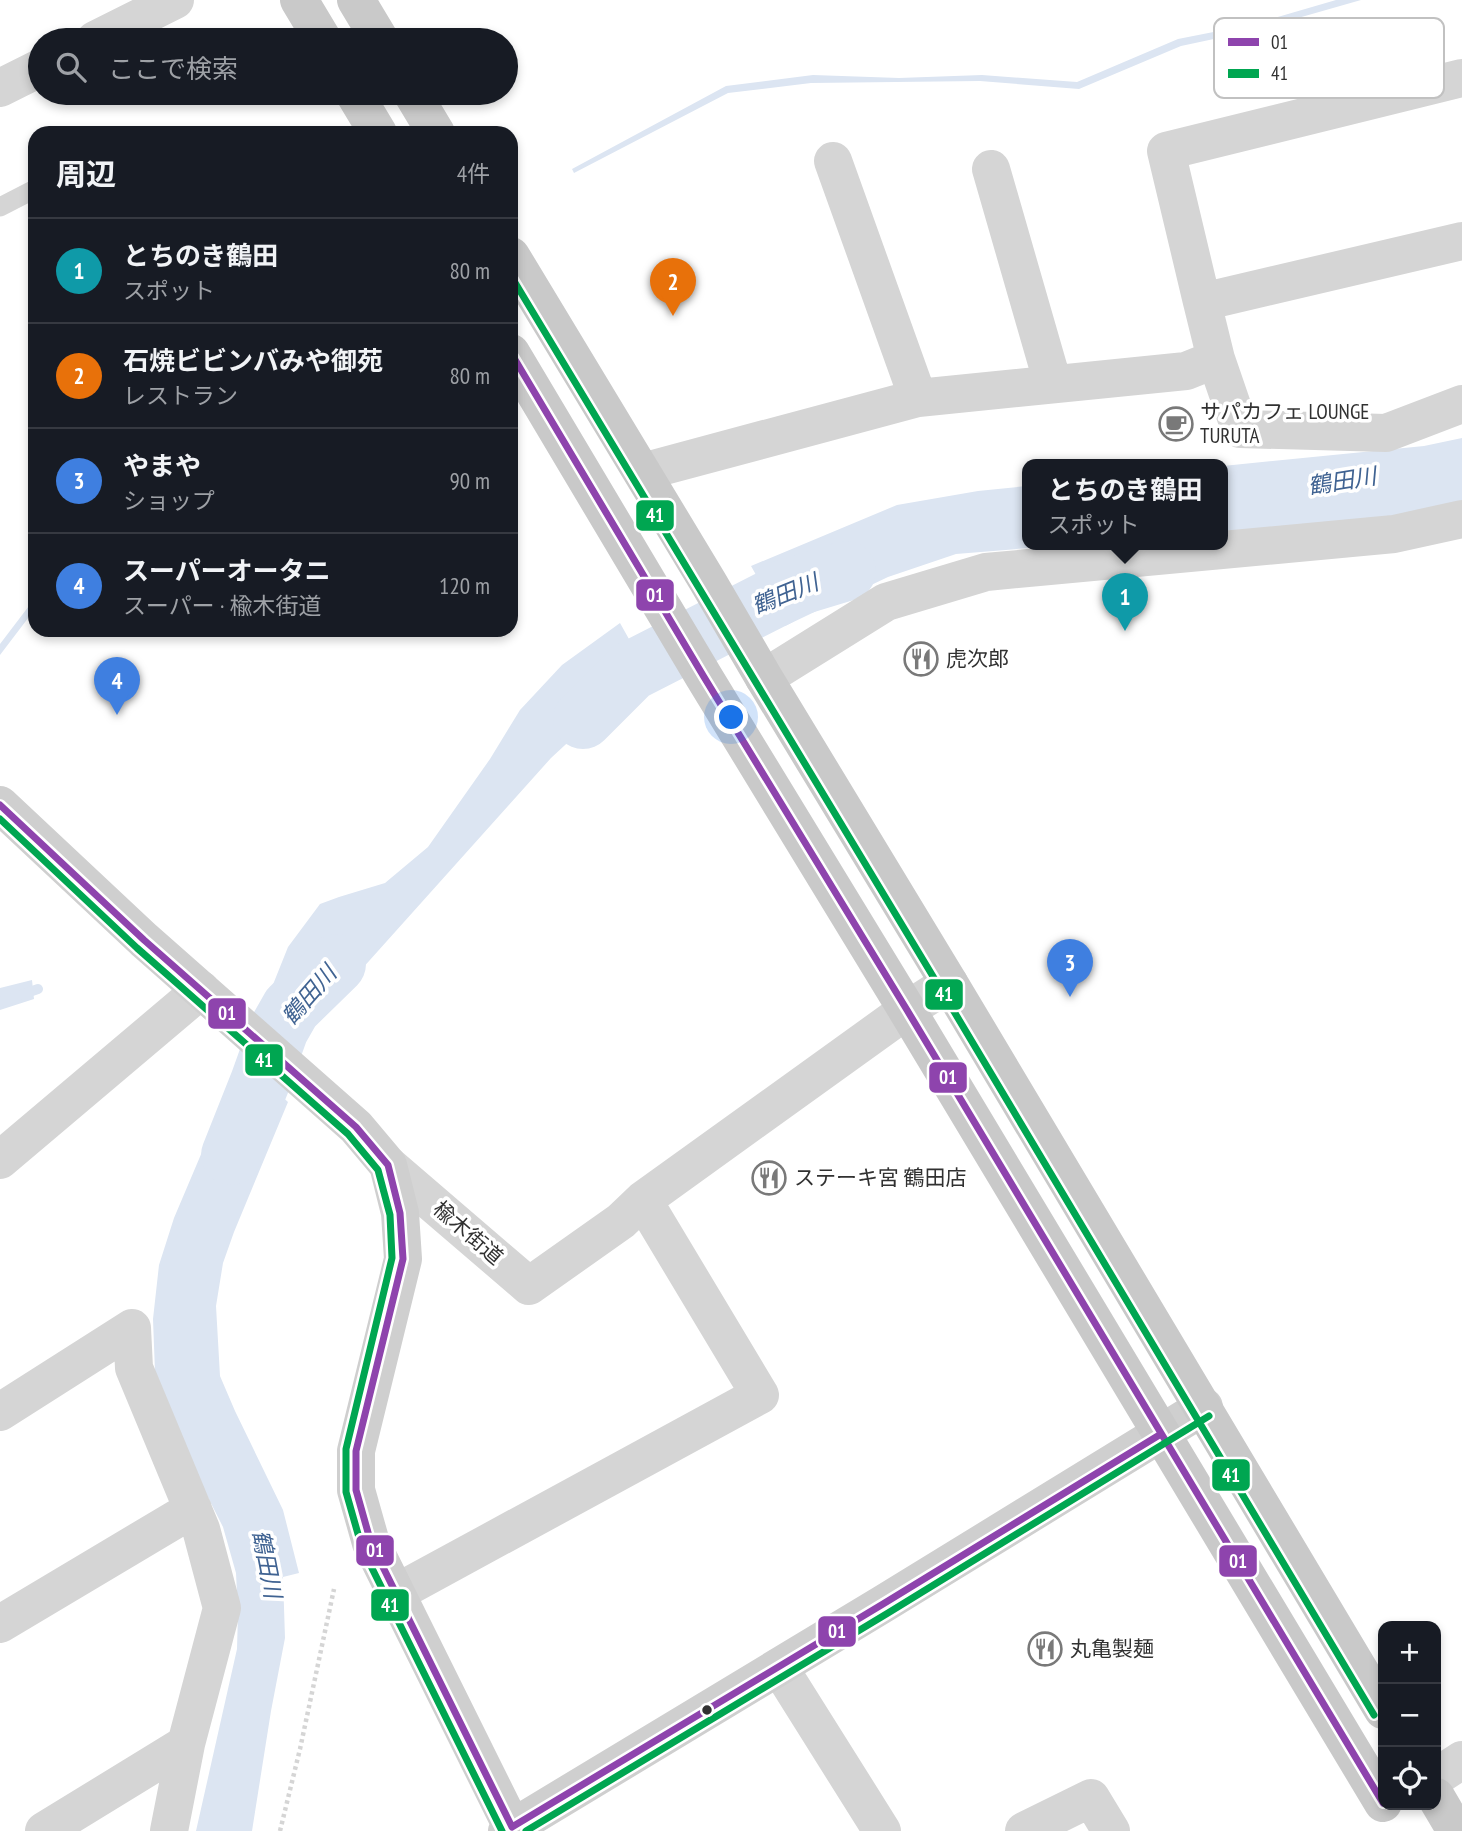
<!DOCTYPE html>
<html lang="ja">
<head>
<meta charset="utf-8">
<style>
  body { margin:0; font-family:"PT Sans Narrow","Noto Sans JP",sans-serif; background:#242831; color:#f1f3f6 }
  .controls { position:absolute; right:21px; bottom:21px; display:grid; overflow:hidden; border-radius:14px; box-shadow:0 4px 10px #0003 }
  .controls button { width:63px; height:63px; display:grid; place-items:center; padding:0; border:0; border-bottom:2px solid #363941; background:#171b24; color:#f1f3f6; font:35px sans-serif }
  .you { position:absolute; left:732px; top:718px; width:24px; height:24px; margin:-18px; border:5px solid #fff; border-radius:50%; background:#1a73e8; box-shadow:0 0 0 10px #1a73e833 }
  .badge { display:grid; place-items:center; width:46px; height:46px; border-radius:50%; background:#8c9099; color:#fff; font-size:23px; font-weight:700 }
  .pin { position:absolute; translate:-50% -58px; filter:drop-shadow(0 2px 4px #0008) }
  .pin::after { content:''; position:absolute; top:37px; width:24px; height:21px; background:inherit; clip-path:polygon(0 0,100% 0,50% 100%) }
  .popup { position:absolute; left:1022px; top:459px; width:206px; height:91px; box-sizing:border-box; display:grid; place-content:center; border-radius:14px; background:#171b24; filter:drop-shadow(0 2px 5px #0005); font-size:23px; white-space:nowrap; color:#9ea1a6 }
  .popup b { font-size:26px; color:#f1f3f6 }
  .popup::after { content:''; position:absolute; left:50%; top:100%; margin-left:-14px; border:14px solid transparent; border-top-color:#171b24 }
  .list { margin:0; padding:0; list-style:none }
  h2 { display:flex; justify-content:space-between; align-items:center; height:91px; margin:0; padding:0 28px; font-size:30px }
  h2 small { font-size:23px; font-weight:400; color:#9ea1a6 }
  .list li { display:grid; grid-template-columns:46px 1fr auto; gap:21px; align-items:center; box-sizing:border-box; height:105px; padding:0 28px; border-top:2px solid #363941 }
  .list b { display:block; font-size:26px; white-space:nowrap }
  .list p { margin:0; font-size:23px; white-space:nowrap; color:#9ea1a6 }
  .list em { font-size:23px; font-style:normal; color:#9ea1a6 }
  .icon { flex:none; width:38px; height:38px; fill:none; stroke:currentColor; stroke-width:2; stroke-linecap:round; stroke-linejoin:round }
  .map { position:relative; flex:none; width:1462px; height:1831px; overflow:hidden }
  .search { position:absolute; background:#171b24; box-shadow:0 4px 10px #0003; left:28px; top:28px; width:490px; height:77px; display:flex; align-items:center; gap:18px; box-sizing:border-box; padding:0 24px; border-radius:38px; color:#9ea1a6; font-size:26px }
  .panel { position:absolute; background:#171b24; box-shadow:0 4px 10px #0003; left:28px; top:126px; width:490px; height:511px; border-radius:21px }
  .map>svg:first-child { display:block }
  .water { fill:#dce5f2 }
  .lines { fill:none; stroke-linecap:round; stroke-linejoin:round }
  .stream { stroke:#dce5f2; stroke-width:10 }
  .river { stroke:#dce5f2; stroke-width:60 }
  .path { stroke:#d5d5d5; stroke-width:4.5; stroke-dasharray:3.5 3.5; stroke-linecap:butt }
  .lane { stroke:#d5d5d5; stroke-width:19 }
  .street { stroke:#d5d5d5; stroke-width:38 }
  .secondary { stroke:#cfcfcf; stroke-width:38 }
  .primary { stroke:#c9c9c9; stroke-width:38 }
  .bus-1-casing { stroke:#fff; stroke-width:12 }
  .bus-2-casing { stroke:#fff; stroke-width:12 }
  .bus-1 { stroke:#8e44ad; stroke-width:7 }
  .bus-2 { stroke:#00a651; stroke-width:7 }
  .bus-dot { fill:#313131; stroke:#fff; stroke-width:2.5 }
  .labels { text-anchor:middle; stroke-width:7; stroke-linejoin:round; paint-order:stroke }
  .poi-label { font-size:21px; fill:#313131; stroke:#fff; text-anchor:start }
  .street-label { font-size:21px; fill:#313131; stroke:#fff }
  .water-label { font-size:23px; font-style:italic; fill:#406392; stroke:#fff }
  .key { fill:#fff; stroke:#c1c1c1; stroke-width:2 }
  .key-label { font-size:19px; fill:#313131 }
  .line-badge { stroke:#fff; stroke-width:2.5 }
  .badge-label { font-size:19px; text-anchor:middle; font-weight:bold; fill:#fff }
</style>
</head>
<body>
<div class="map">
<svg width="1462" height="1831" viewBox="0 0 1462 1831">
  <rect width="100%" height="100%" fill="#fff"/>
  <!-- water -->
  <path class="water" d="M 1336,0 L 1361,0 L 1256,30 L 1181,46 L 1079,89 L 980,81 L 811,83 L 728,93 L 574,173 L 572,169 L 726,86 L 813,75 L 899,78 L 982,75 L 1077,82 L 1178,39 L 1254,24 Z
    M 1462,438 L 1462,503 L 1397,519 L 1223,533 L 1223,466 L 1424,446 Z
    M 1027,486 L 1027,545 L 1066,545 L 956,554 L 888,577 L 785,626 L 751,566 L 897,505 L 978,491 Z
    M 35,598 L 35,609 L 0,655 L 0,644 Z
    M 620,623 L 648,673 L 617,697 L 551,758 L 300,1038 L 264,1007 L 288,947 L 320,904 L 339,897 L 385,883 L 428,847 L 490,759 L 520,710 L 562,665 Z
    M 32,980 L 34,999 L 0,1010 L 0,988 Z
    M 241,1060 L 288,1102 L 234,1232 L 223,1263 L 216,1306 L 220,1376 L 235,1411 L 283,1510 L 299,1573 L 283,1577 L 285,1638 L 271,1711 L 252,1831 L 196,1831 L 237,1649 L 238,1613 L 236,1573 L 223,1527 L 171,1424 L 155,1372 L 153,1319 L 159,1265 L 174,1218 Z"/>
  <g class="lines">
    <!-- stream -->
    <path class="stream" d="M 0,1002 L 38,989"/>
    <!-- river -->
    <path class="river" d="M 583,719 L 631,671 L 776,597 L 780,591 L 846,571
      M 231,1155 L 260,1082 L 279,1029 L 291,1008 L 336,964"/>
    <!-- path -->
    <path class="path" d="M 280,1831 L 300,1749 L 334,1589"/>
    <!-- lane -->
    <path class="lane" d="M 0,207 L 35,189"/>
    <!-- street -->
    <path class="street" d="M 95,40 L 175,0
      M 0,88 L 40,68
      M 833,161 L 918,398
      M 991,169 L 1053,384
      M 1202,302 L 1166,151 L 1462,78
      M 1216,359 L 1240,429 L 1386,433 L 1462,404
      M 642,472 L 918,398 L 1186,371 L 1216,359 L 1202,302 L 1462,241
      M 764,678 L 886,602 L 986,572 L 1394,534 L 1462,519
      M 0,1160 L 201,990
      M 388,1165 L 529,1286 L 621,1221 L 643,1200 L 907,1010 L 949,983
      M 132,1328 L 134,1368 L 201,1529 L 222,1608 L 186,1744 L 169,1831
      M 0,1412 L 132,1328
      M 396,1593 L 760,1395 L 643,1200
      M 0,1624 L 193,1509
      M 779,1667 L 882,1831
      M 1436,1777 L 1462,1760
      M 44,1831 L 186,1744
      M 1024,1831 L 1091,1798 L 1111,1831"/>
    <!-- secondary -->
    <path class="secondary" d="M 0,805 L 144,940 L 356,1127 L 388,1165 L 400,1213 L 403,1259 L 356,1451 L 356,1490 L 371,1543 L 514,1831
      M 507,1831 L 883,1604 L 1204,1407"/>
    <!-- primary -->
    <path class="primary" d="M 299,0 L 323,40
      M 356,0 L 380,40
      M 354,93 L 378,133
      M 412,93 L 436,133
      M 511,256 L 708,582 L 764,678 L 949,983 L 1383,1710
      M 511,353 L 704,677 L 907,1010 L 1383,1803
      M 1436,1797 L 1456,1831"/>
    <defs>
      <path id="bus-1" d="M 511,353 L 704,677 L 907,1010 L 1383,1803
        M 0,805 L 144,940 L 356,1127 L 388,1165 L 400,1213 L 403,1259 L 356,1451 L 356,1490 L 371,1543 L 512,1827
        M 512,1827 L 883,1604 L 1161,1434"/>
      <path id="bus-2" d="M 511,276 L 940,988 L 1374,1715
        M 0,819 L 137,948 L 348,1134 L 378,1170 L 390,1215 L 392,1258 L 346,1449 L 346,1492 L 362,1548 L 502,1831
        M 526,1831 L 888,1613 L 1209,1416"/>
    </defs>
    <!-- bus-1 casing -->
    <use href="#bus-1" class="bus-1-casing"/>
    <!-- bus-2 casing -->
    <use href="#bus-2" class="bus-2-casing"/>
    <!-- bus-1 -->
    <use href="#bus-1" class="bus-1"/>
    <!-- bus-2 -->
    <use href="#bus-2" class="bus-2"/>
  </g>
  <!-- icons -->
  <defs>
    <symbol id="cafe-ring" viewBox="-11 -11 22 22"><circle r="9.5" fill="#fff" stroke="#797979" stroke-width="1.5"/><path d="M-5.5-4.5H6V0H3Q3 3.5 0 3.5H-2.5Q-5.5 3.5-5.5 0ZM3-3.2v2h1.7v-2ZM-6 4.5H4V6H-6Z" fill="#797979"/></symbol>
    <symbol id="restaurant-ring" viewBox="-11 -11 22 22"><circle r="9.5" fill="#fff" stroke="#797979" stroke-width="1.5"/><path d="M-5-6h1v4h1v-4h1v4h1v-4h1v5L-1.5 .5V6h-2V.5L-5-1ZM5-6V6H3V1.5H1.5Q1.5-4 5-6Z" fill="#797979"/></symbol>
  </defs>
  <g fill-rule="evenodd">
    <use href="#cafe-ring" x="1157" y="405" width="38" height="38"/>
    <use href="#restaurant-ring" x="902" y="640" width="38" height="38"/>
    <use href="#restaurant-ring" x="750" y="1159" width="38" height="38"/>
    <use href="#restaurant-ring" x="1026" y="1630" width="38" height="38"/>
  </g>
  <!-- markers -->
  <circle class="bus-dot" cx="707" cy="1710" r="6"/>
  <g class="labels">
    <!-- poi labels -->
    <g class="poi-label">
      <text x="1200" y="419">サパカフェ LOUNGE<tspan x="1200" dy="24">TURUTA</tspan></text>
      <text x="946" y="666">虎次郎</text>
      <text x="794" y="1185">ステーキ宮 鶴田店</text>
      <text x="1070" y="1656">丸亀製麺</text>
    </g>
    <!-- street labels -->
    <g class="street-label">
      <text transform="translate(468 1233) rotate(41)" y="7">楡木街道</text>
    </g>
    <!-- water labels -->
    <g class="water-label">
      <text transform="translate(1342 481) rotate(-9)" y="8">鶴田川</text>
      <text transform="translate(785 594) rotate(-22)" y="8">鶴田川</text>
      <text transform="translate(309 995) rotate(-49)" y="8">鶴田川</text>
      <text transform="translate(267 1564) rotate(79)" y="8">鶴田川</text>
    </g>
  </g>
  <!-- legend -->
  <rect x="1214" y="18" width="230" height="80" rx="10" class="key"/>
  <rect x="1228" y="38" width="31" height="8" fill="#8e44ad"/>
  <rect x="1228" y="69" width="31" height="9" fill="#00a651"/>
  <g class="key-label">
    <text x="1271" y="49">01</text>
    <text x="1271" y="80">41</text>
  </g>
  <g class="line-badge">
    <rect x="635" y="499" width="40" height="33" rx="7" fill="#00a651"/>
    <rect x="635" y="578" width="40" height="34" rx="7" fill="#8e44ad"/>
    <rect x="924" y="978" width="40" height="33" rx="7" fill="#00a651"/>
    <rect x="207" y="997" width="40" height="33" rx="7" fill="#8e44ad"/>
    <rect x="244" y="1043" width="40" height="34" rx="7" fill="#00a651"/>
    <rect x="928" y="1061" width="40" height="33" rx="7" fill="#8e44ad"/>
    <rect x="1211" y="1458" width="40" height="34" rx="7" fill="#00a651"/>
    <rect x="355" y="1534" width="40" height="33" rx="7" fill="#8e44ad"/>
    <rect x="1218" y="1544" width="40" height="34" rx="7" fill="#8e44ad"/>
    <rect x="370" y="1588" width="40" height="34" rx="7" fill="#00a651"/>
    <rect x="817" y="1615" width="40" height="33" rx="7" fill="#8e44ad"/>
  </g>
  <g class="badge-label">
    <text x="655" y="522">41</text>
    <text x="655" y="602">01</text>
    <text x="944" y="1001">41</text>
    <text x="227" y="1020">01</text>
    <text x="264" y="1067">41</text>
    <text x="948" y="1084">01</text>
    <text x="1231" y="1482">41</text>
    <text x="375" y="1557">01</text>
    <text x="1238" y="1568">01</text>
    <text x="390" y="1612">41</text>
    <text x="837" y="1638">01</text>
  </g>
</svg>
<div class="controls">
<button>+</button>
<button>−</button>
<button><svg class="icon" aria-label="locate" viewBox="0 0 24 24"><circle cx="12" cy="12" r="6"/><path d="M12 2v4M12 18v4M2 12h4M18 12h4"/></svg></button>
</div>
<div class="you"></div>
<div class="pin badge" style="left:1125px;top:631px;background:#0f9aa8">1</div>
<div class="popup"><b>とちのき鶴田</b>スポット</div>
<div class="pin badge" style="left:673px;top:316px;background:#e8710a">2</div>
<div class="pin badge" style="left:1070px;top:997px;background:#3f7fe0">3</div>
<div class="pin badge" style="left:117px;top:715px;background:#3f7fe0">4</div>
<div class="search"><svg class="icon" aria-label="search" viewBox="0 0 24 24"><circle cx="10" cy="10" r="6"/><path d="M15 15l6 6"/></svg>ここで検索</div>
<section class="panel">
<h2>周辺<small>4件</small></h2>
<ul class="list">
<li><span class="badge" style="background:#0f9aa8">1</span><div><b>とちのき鶴田</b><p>スポット</p></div><em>80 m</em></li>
<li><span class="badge" style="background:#e8710a">2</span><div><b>石焼ビビンバみや御苑</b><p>レストラン</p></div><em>80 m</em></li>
<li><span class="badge" style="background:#3f7fe0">3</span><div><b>やまや</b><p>ショップ</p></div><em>90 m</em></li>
<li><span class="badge" style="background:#3f7fe0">4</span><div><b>スーパーオータニ</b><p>スーパー · 楡木街道</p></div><em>120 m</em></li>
</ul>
</section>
</div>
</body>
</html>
